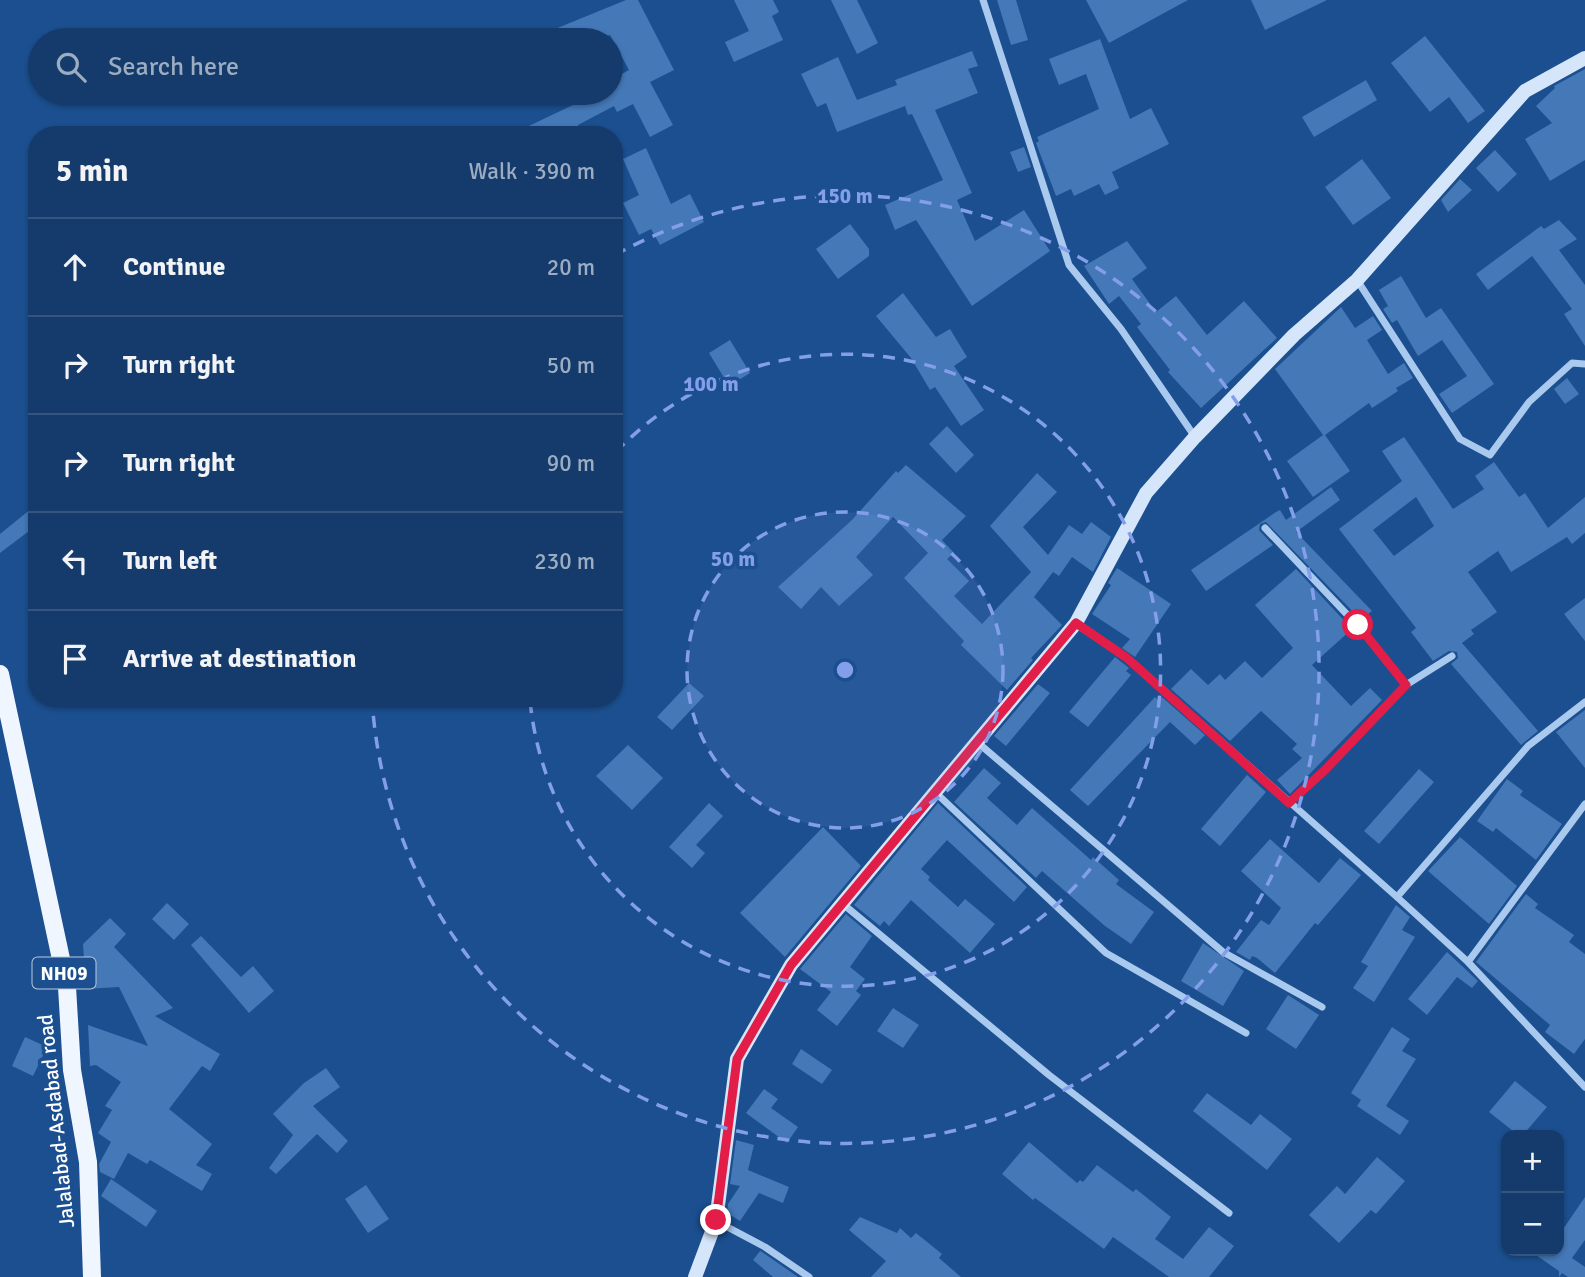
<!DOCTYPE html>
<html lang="en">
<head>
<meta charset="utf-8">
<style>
  body { margin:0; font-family:Signika,sans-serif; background:#214673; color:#f1f3f6 }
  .controls { position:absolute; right:21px; bottom:21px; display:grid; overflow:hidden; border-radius:14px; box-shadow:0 2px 5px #0004 }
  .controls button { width:63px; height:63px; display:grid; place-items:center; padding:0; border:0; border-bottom:2px solid #33557e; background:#143b6b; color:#f1f3f6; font:35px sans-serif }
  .stop { position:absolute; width:21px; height:21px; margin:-16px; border:5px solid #e11d48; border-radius:50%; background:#fff }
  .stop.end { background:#e11d48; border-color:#fff; box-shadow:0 2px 7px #0008 }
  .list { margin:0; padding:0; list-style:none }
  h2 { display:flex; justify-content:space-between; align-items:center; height:91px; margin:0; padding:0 28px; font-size:30px }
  h2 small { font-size:23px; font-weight:400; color:#9dadc1 }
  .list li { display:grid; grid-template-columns:46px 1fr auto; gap:21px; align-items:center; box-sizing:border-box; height:98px; padding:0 28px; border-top:2px solid #33557e }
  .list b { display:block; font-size:26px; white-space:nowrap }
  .list em { font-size:23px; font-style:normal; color:#9dadc1 }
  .icon { flex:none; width:38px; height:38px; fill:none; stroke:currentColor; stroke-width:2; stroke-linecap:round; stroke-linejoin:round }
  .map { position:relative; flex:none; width:1585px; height:1277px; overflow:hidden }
  .search { position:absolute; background:#143b6b; box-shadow:0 2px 5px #0004; left:28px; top:28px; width:595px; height:77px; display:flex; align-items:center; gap:18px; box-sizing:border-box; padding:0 24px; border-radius:38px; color:#9dadc1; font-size:26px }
  .panel { position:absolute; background:#143b6b; box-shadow:0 2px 5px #0004; left:28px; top:126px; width:595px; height:581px; border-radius:28px }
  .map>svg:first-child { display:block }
  .building { fill:#4478b7; fill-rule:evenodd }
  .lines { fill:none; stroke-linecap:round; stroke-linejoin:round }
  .street { stroke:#a9c9ee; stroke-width:7 }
  .secondary { stroke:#d6e6fa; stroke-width:14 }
  .primary { stroke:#f0f6ff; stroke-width:18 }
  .route { stroke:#e11d48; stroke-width:9 }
  .ring { fill:none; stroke:#839eea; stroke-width:3.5; stroke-dasharray:12 9 }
  .labels { text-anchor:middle; stroke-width:7; stroke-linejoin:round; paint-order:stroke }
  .shield { fill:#1b4f8f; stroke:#bbcadd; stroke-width:2 }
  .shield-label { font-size:19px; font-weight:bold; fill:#fff }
  .street-label { font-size:21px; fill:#fff; stroke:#1b4f8f }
  .centre { fill:#839eea; stroke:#1b4f8f; stroke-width:3.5 }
  .ring-label { font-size:21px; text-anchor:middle; font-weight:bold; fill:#839eea; stroke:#1b4f8f; stroke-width:7; stroke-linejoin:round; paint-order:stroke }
</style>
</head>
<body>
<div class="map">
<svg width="1585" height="1277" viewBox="0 0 1585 1277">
  <rect width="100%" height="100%" fill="#1b4f8f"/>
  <!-- building -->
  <path class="building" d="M 626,0 L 638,0 L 674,70 L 650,82 L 673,125 L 650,137 L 633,104 L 617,112 L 614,106 L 578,125 L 582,135 L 510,135 L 598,93 L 611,93 L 611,80 L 629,70 L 610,35 L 597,40 L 528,40 Z
    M 734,0 L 773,0 L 779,12 L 772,16 L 783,40 L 734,62 L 725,42 L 749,31 Z
    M 831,0 L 857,0 L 878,43 L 857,54 Z
    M 997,0 L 1016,0 L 1028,40 L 1011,45 Z
    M 1086,0 L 1188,0 L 1109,43 Z
    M 1251,0 L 1327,0 L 1265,30 Z
    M 1425,36 L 1485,111 L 1468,123 L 1449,97 L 1430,112 L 1391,63 Z
    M 1100,39 L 1130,119 L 1151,108 L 1169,144 L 1112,172 L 1119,188 L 1105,195 L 1099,184 L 1074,196 L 1071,189 L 1056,196 L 1036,143 L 1039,141 L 1037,137 L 1099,109 L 1086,74 L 1059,85 L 1049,59 Z
    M 972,51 L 978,66 L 968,69 L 978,93 L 935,110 L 972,193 L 957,200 L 975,241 L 1024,210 L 1050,251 L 972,306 L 916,220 L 895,230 L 885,205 L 943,180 L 912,114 L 908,115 L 905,106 L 837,132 L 826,103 L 817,107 L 801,74 L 838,57 L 857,100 L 897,85 L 895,80 Z
    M 1585,69 L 1585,160 L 1550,181 L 1525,139 L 1552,123 L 1536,106 L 1555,88 L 1554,86 Z
    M 1366,80 L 1377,100 L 1314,137 L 1302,117 Z
    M 1024,147 L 1031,167 L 1018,172 L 1010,152 Z
    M 646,148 L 671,204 L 690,194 L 704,222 L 660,245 L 651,229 L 639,235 L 623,203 L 639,195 L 623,159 Z
    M 1495,150 L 1517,174 L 1498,192 L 1476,168 Z
    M 1362,159 L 1391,198 L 1353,225 L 1325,187 Z
    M 1460,179 L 1472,190 L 1448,212 L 1441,200 Z
    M 1559,220 L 1577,239 L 1559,250 L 1585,285 L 1585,346 L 1564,314 L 1572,309 L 1532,256 L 1488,290 L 1476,274 L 1541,226 L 1544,229 Z
    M 850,224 L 869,249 L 869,256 L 838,279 L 816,249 Z
    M 1127,241 L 1147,268 L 1132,279 L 1156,312 L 1176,296 L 1207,335 L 1244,301 L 1277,338 L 1201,408 L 1168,372 L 1170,370 L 1137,327 L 1141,324 L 1119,296 L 1109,304 L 1084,266 Z
    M 1401,276 L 1426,318 L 1441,308 L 1494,384 L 1452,413 L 1439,394 L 1467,376 L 1442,340 L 1418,356 L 1397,320 L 1392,323 L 1383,309 L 1388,306 L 1379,290 Z
    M 903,293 L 936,337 L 950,329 L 967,357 L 954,366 L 984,410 L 961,426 L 935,387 L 930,390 L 911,358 L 876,316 Z
    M 1341,307 L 1355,328 L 1373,316 L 1382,330 L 1367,340 L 1388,374 L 1404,363 L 1413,378 L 1396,388 L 1398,391 L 1372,408 L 1369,403 L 1325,435 L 1350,471 L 1313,497 L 1287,461 L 1323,435 L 1275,369 Z
    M 730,340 L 750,373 L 729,386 L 709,353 Z
    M 1567,378 L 1579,394 L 1565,404 L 1554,389 Z
    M 947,426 L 974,455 L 956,473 L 929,444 Z
    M 1404,437 L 1453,509 L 1484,489 L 1475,476 L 1494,462 L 1519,497 L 1525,493 L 1548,528 L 1585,497 L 1585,533 L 1572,544 L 1567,537 L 1511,572 L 1498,551 L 1468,572 L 1497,612 L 1471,630 L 1474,634 L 1462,643 L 1538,731 L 1521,745 L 1451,664 L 1458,658 L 1457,652 L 1449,651 L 1433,661 L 1411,632 L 1416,628 L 1339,529 L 1402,481 L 1382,451 ZM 1416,497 L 1434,526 L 1394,556 L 1373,530 Z
    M 906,465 L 966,516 L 942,540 L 954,553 L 947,559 L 969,581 L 954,596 L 982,624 L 1031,572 L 990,526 L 1037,473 L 1057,492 L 1023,527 L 1048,555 L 1069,525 L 1082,534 L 1091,522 L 1111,537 L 1093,572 L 1072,557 L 1059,576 L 1053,572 L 1034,597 L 1062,625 L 1031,658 L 1033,660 L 1007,690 L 961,645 L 964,641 L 904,578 L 928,553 L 893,517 L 856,557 L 873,575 L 839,606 L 821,587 L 801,609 L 778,587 L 852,520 L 896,471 L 898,473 Z
    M 1331,487 L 1340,500 L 1296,532 L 1372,611 L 1361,620 L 1266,522 L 1260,524 L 1259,530 L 1273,545 L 1206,591 L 1191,570 L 1276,512 L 1280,510 L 1286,520 Z
    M 37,504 L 37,525 L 0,553 L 0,534 Z
    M 1117,568 L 1171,604 L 1135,657 L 1122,648 L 1130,639 L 1092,614 L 1111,585 L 1108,583 Z
    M 1296,569 L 1352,629 L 1312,665 L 1351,706 L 1370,688 L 1382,700 L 1290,794 L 1277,780 L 1302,758 L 1292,749 L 1297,744 L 1261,711 L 1230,741 L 1171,689 L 1191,669 L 1208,685 L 1220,674 L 1225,680 L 1245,661 L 1262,678 L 1293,648 L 1255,605 Z
    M 1585,598 L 1585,641 L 1564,614 Z
    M 1115,657 L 1129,668 L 1126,671 L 1131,675 L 1088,727 L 1069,712 Z
    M 689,683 L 704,696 L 672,730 L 657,717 Z
    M 1038,684 L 1050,693 L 1006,746 L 994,736 Z
    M 1155,697 L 1159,701 L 1162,697 L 1205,735 L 1195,745 L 1170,722 L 1088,806 L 1070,790 Z
    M 1585,710 L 1585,768 L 1556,732 Z
    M 628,745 L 663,778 L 632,810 L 596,776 Z
    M 984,768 L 1001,783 L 987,798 L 1017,825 L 1032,808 L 1091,860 L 1093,857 L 1119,880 L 1116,884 L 1154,912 L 1131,944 L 1105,926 L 1042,871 L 1036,878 L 954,802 Z
    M 1419,769 L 1434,782 L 1379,844 L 1364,831 Z
    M 1247,775 L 1266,792 L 1220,846 L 1201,829 Z
    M 1507,779 L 1523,791 L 1520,795 L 1562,824 L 1536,860 L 1496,828 L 1493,832 L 1477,821 Z
    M 709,803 L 723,816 L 696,845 L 705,853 L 692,868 L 669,847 Z
    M 938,803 L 1027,887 L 1014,902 L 947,840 L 921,869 L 930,877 L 928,880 L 958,907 L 965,899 L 995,924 L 970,953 L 911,900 L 889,926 L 884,921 L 880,926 L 854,905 Z
    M 823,827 L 861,866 L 785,957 L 740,913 Z
    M 1460,837 L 1517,886 L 1489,924 L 1428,871 Z
    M 1270,839 L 1319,883 L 1340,858 L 1361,875 L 1318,925 L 1315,923 L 1275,973 L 1257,958 L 1252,956 L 1250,960 L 1236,952 L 1261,920 L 1269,925 L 1281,908 L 1241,871 Z
    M 1526,894 L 1538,904 L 1535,908 L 1574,935 L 1569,942 L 1585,954 L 1585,1039 L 1574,1054 L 1545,1032 L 1550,1025 L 1476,962 Z
    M 167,903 L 189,924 L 174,940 L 152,919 Z
    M 1396,905 L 1410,917 L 1402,930 L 1415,937 L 1374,1002 L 1353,988 L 1368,966 L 1361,962 Z
    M 846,914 L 872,936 L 850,967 L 865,979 L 856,991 L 861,995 L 837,1026 L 817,1010 L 831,992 L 800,969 Z
    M 110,918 L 126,934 L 114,947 L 173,1008 L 155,1016 L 220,1054 L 210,1071 L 202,1066 L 169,1109 L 212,1144 L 196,1165 L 212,1174 L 202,1191 L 150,1160 L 147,1164 L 128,1153 L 114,1179 L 100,1172 L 99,1164 L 111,1142 L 98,1133 L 112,1110 L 105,1106 L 121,1082 L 96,1065 L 90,1066 L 88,1025 L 148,1046 L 119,987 L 86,989 L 83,944 Z
    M 201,936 L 241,977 L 253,966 L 274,991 L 249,1013 L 191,945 Z
    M 1203,943 L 1244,971 L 1223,1006 L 1181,981 Z
    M 1447,952 L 1478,981 L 1472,988 L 1457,977 L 1427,1015 L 1408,999 Z
    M 1288,995 L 1319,1015 L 1296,1049 L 1266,1029 Z
    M 893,1008 L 919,1025 L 903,1048 L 877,1031 Z
    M 1392,1027 L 1410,1039 L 1402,1051 L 1416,1059 L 1386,1106 L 1409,1121 L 1400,1135 L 1357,1106 L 1361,1100 L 1351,1093 Z
    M 25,1037 L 47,1047 L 33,1076 L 12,1066 Z
    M 801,1049 L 832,1070 L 822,1084 L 792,1064 Z
    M 326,1068 L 340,1087 L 313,1106 L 348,1141 L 337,1153 L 317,1134 L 276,1174 L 269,1168 L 293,1135 L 273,1114 L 304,1083 Z
    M 1515,1081 L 1547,1107 L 1523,1135 L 1518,1135 L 1489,1112 Z
    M 764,1089 L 778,1099 L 771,1108 L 798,1127 L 787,1143 L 746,1113 Z
    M 1207,1093 L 1251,1125 L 1260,1114 L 1292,1139 L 1267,1170 L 1193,1111 Z
    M 736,1140 L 754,1145 L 748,1170 L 789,1187 L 783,1203 L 759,1193 L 740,1221 L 727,1213 L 728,1204 L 740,1186 L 730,1184 Z
    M 1029,1142 L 1077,1183 L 1080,1180 L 1083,1182 L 1097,1165 L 1133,1192 L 1136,1189 L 1171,1217 L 1155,1239 L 1183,1259 L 1209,1227 L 1234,1246 L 1209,1277 L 1169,1277 L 1113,1237 L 1104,1249 L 1035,1198 L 1033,1200 L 1002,1174 Z
    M 1377,1157 L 1405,1181 L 1376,1214 L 1371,1210 L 1339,1243 L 1309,1215 L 1337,1186 L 1345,1194 Z
    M 111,1179 L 157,1211 L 146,1227 L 101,1196 Z
    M 366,1185 L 389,1219 L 368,1233 L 345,1199 Z
    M 1585,1197 L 1585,1240 L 1572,1258 L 1585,1267 L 1585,1277 L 1568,1277 L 1562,1273 L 1559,1277 L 1559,1271 L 1530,1251 L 1559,1251 L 1559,1235 Z
    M 860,1217 L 897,1233 L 900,1228 L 911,1238 L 916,1233 L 942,1254 L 939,1258 L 961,1277 L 871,1277 L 886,1261 L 849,1230 Z
    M 760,1251 L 762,1252 L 798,1277 L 773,1277 L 753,1260 Z"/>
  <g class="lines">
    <!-- street -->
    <path class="street" d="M 983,0 L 1069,265 L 1121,329 L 1195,437
      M 1357,280 L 1460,439 L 1490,455 L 1529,402 L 1572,363 L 1585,364
      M 1265,528 L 1358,626 L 1406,685
      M 1076,624 L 1127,658 L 1397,897 L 1468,962 L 1585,1087
      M 977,742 L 1223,952 L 1322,1007
      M 936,793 L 1106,953 L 1246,1033
      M 1289,803 L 1325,770 L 1406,685 L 1452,656
      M 1397,897 L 1528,746 L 1585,702
      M 843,904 L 1049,1075 L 1229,1213
      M 1468,962 L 1585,804
      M 716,1221 L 765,1247 L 809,1277"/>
    <!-- secondary -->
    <path class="secondary" d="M 695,1277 L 716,1221 L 737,1059 L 791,965 L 1076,623 L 1146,493 L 1195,437 L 1294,335 L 1357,280 L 1525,91 L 1585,58"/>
    <!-- primary -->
    <path class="primary" d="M 0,674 L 67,987 L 72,1070 L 88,1162 L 92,1277"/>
  </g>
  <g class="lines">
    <!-- route -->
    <path class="route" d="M 716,1220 L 737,1059 L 791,965 L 1076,623 L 1127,658 L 1289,803 L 1325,770 L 1406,685 L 1358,625"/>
  </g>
  <!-- distance rings -->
  <circle cx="845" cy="670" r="158" fill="#839eea" fill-opacity=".12"/>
  <g class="ring">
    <circle cx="845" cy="670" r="158"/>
    <path d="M616 452A316 316 0 1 1 530 700"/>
    <path d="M615 255A474 474 0 1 1 372 699"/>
  </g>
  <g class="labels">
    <!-- shield labels -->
    <rect class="shield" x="32.5" y="957.5" width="63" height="31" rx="5"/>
    <g class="shield-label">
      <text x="64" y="980">NH09</text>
    </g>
    <!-- street labels -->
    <g class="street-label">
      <text transform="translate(56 1121) rotate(-96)" y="7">Jalalabad-Asdabad road</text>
    </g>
  </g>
  <circle cx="845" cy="670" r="10" class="centre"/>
  <g class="ring-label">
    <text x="845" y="203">150 m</text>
    <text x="711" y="391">100 m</text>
    <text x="733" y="566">50 m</text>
  </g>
</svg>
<div class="controls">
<button>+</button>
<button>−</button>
</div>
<div class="stop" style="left:1358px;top:625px"></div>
<div class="stop end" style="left:716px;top:1220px"></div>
<div class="search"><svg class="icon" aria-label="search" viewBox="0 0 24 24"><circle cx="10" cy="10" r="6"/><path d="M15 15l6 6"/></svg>Search here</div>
<section class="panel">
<h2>5 min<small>Walk · 390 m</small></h2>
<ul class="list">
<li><svg class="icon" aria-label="ahead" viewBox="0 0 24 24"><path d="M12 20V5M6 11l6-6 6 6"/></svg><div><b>Continue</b></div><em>20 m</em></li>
<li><svg class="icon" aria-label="right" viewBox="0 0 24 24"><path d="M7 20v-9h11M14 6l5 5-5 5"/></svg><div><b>Turn right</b></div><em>50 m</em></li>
<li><svg class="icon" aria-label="right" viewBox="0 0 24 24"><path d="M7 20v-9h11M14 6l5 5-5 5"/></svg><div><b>Turn right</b></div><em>90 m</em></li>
<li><svg class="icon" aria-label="left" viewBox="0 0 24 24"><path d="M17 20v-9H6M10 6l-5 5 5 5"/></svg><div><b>Turn left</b></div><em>230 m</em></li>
<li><svg class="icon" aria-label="arrive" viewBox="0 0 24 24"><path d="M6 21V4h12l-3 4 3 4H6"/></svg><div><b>Arrive at destination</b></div></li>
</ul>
</section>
</div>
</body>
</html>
